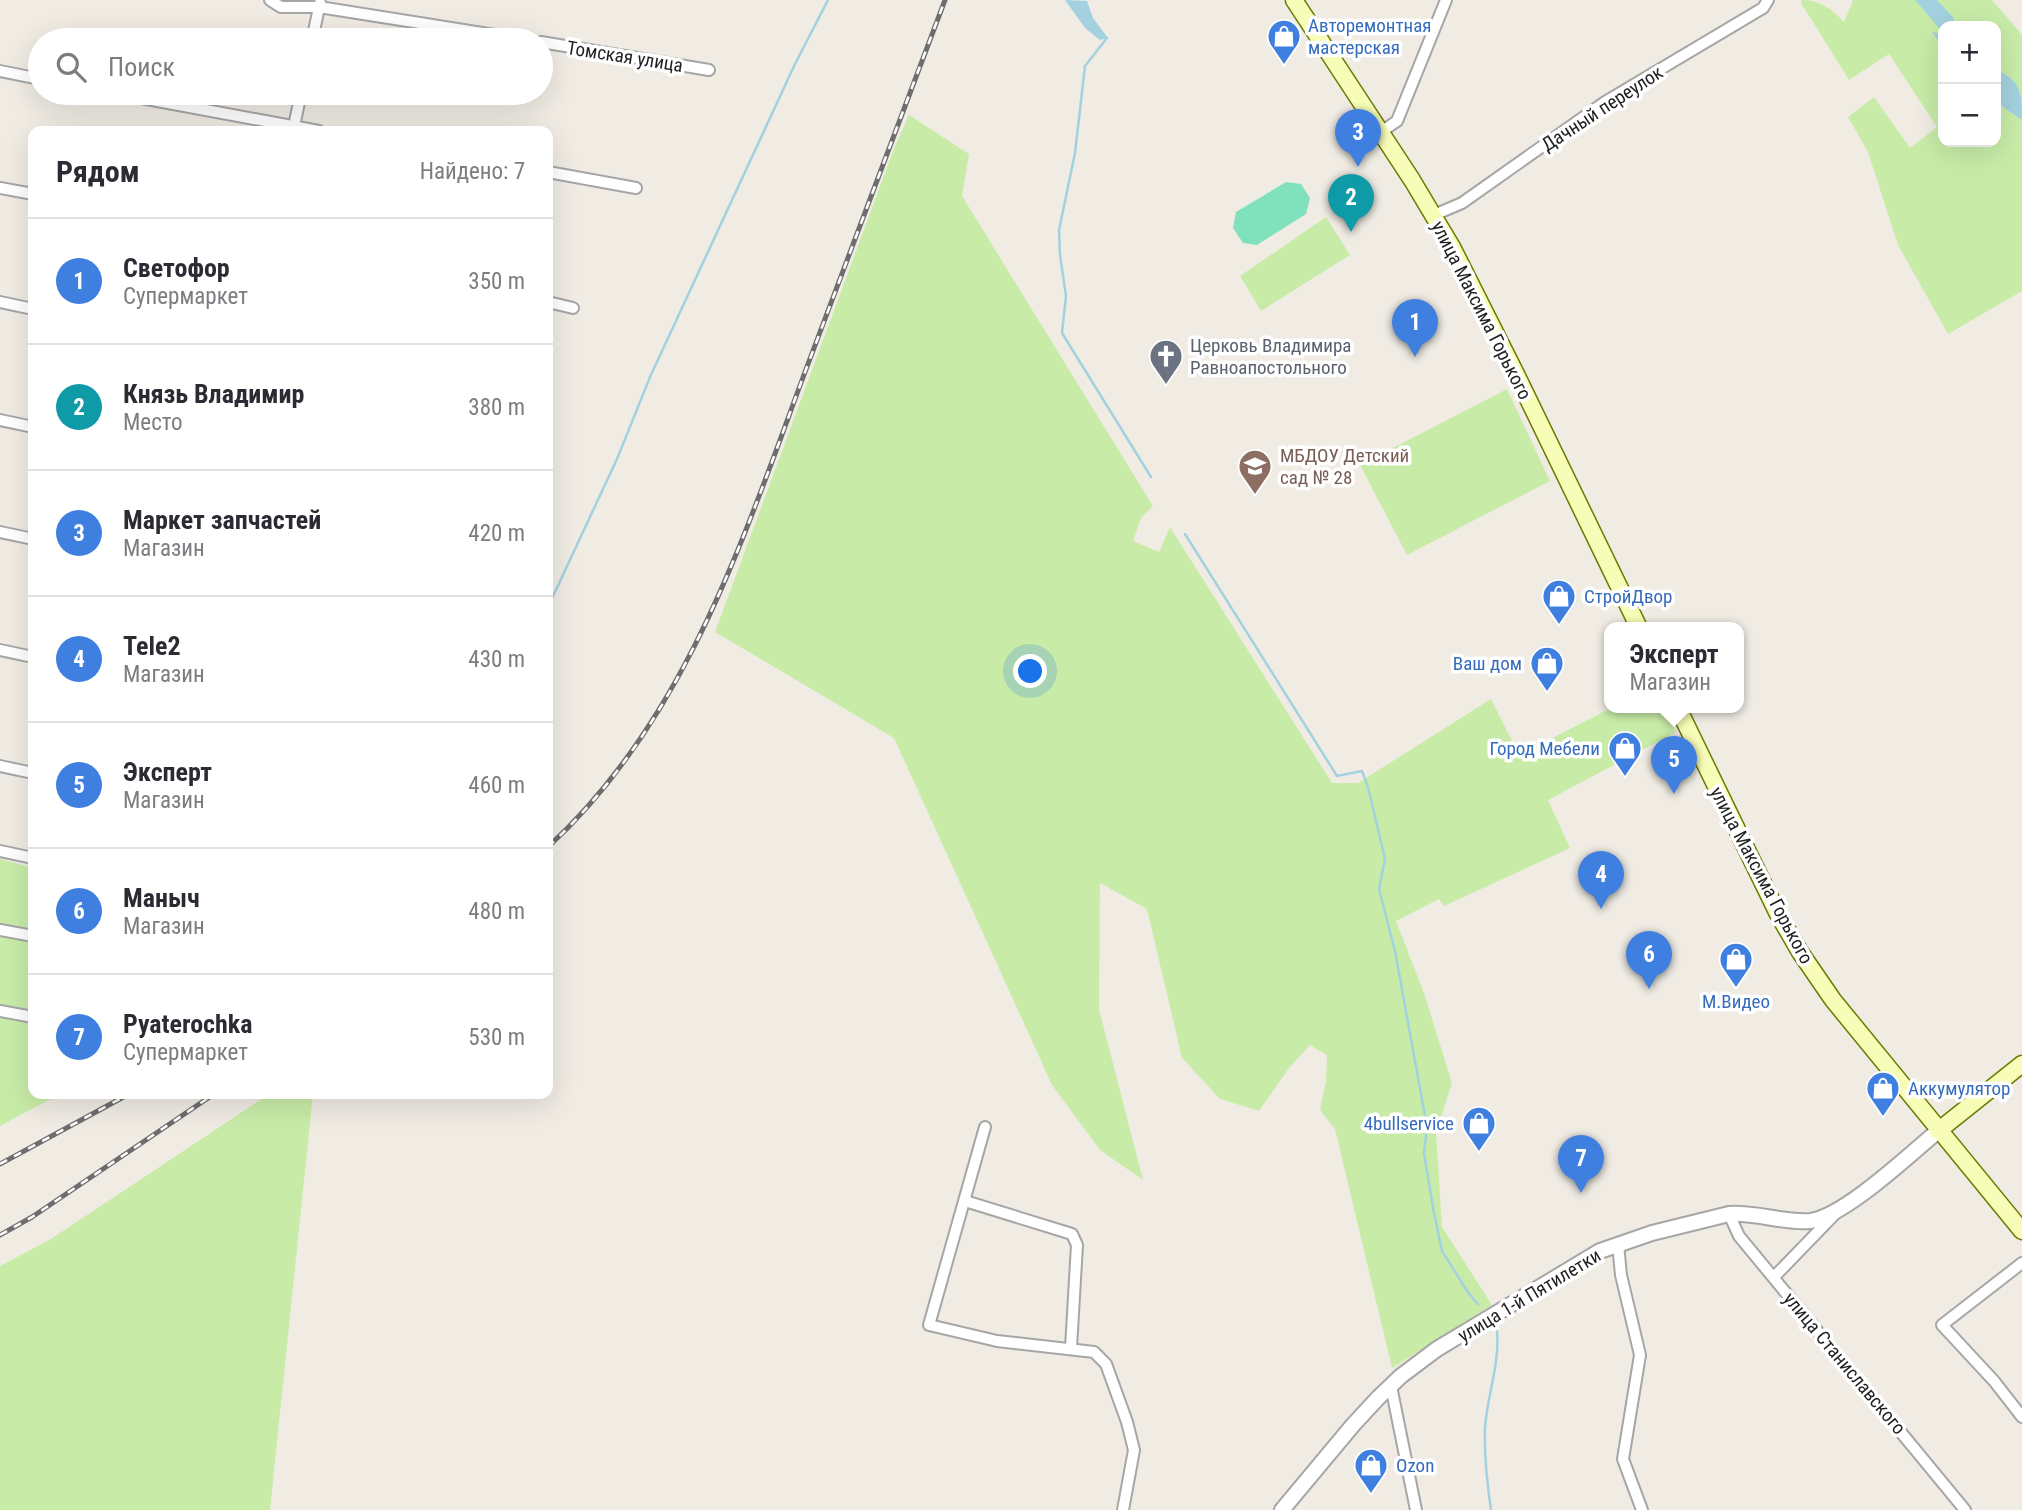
<!DOCTYPE html>
<html lang="ru">
<head>
<meta charset="utf-8">
<style>
  body { margin:0; font-family:"Roboto Condensed",sans-serif; background:#f2f2f3; color:#2b2b33 }
  .controls { position:absolute; right:21px; top:21px; display:grid; overflow:hidden; border-radius:14px; box-shadow:0 7px 28px #0002 }
  .controls button { width:63px; height:63px; display:grid; place-items:center; padding:0; border:0; border-bottom:2px solid #e1e1e2; background:#fff; color:#2b2b33; font:35px sans-serif }
  .you { position:absolute; left:1031px; top:672px; width:24px; height:24px; margin:-18px; border:5px solid #fff; border-radius:50%; background:#1a73e8; box-shadow:0 0 0 10px #1a73e833 }
  .badge { display:grid; place-items:center; width:46px; height:46px; border-radius:50%; background:#111827; color:#fff; font-size:23px; font-weight:700 }
  .pin { position:absolute; translate:-50% -58px; filter:drop-shadow(0 2px 4px #0008) }
  .pin::after { content:''; position:absolute; top:37px; width:24px; height:21px; background:inherit; clip-path:polygon(0 0,100% 0,50% 100%) }
  .popup { position:absolute; left:1604px; top:622px; width:140px; height:91px; box-sizing:border-box; display:grid; place-content:center; border-radius:14px; background:#fff; filter:drop-shadow(0 2px 5px #0005); font-size:23px; white-space:nowrap; color:#7c7c81 }
  .popup b { font-size:26px; color:#2b2b33 }
  .popup::after { content:''; position:absolute; left:50%; top:100%; margin-left:-14px; border:14px solid transparent; border-top-color:#fff }
  .list { margin:0; padding:0; list-style:none }
  h2 { display:flex; justify-content:space-between; align-items:center; height:91px; margin:0; padding:0 28px; font-size:30px }
  h2 small { font-size:23px; font-weight:400; color:#7c7c81 }
  .list li { display:grid; grid-template-columns:46px 1fr auto; gap:21px; align-items:center; box-sizing:border-box; height:126px; padding:0 28px; border-top:2px solid #e1e1e2 }
  .list b { display:block; font-size:26px; white-space:nowrap }
  .list p { margin:0; font-size:23px; white-space:nowrap; color:#7c7c81 }
  .list em { font-size:23px; font-style:normal; color:#7c7c81 }
  .icon { flex:none; width:38px; height:38px; fill:none; stroke:currentColor; stroke-width:2; stroke-linecap:round; stroke-linejoin:round }
  .map { position:relative; flex:none; width:2022px; height:1510px; overflow:hidden }
  .search { position:absolute; background:#fff; box-shadow:0 7px 28px #0002; left:28px; top:28px; width:525px; height:77px; display:flex; align-items:center; gap:18px; box-sizing:border-box; padding:0 24px; border-radius:38px; color:#7c7c81; font-size:26px }
  .panel { position:absolute; background:#fff; box-shadow:0 7px 28px #0002; left:28px; top:126px; width:525px; height:973px; border-radius:14px }
  .map>svg:first-child { display:block }
  .grass { fill:#c8eca8; fill-rule:evenodd }
  .pitch { fill:#7fe2bd }
  .water { fill:#a3d1df }
  .lines { fill:none; stroke-linecap:round; stroke-linejoin:round }
  .stream { stroke:#a3d1df; stroke-width:2.5 }
  .minor-casing { stroke:#a6a6a6; stroke-width:14 }
  .tertiary-casing { stroke:#a6a6a6; stroke-width:18 }
  .secondary-casing { stroke:#6c7b00; stroke-width:19 }
  .minor { stroke:#fff; stroke-width:10 }
  .tertiary { stroke:#fff; stroke-width:14 }
  .secondary { stroke:#f7fcb6; stroke-width:16 }
  .rail-casing { stroke:#6d6d6d; stroke-width:5 }
  .rail { stroke:#fff; stroke-width:2.5; stroke-dasharray:8; stroke-linecap:butt }
  .labels { text-anchor:middle; stroke-width:7; stroke-linejoin:round; paint-order:stroke }
  .shop-label { font-size:19px; fill:#366cbe; stroke:#fff; text-anchor:start }
  .street-label { font-size:19px; fill:#1f1f1f; stroke:#fff }
  .worship-label { font-size:19px; fill:#5b616d; stroke:#fff; text-anchor:start }
  .education-label { font-size:19px; fill:#785e54; stroke:#fff; text-anchor:start }
</style>
</head>
<body>
<div class="map">
<svg width="2022" height="1510" viewBox="0 0 2022 1510">
  <rect width="100%" height="100%" fill="#f0ece4"/>
  <!-- grass -->
  <path class="grass" d="M 1802,0 C 1820,0 1832,9 1844,22 L 1853,0 L 1992,0 L 2022,35 L 2022,291 L 1948,334 L 1898,245 L 1868,152 L 1848,117 L 1874,97 L 1910,148 L 1937,127 L 1889,54 L 1849,80 L 1801,3 ZM 1943,26 L 1996,26 L 1996,142 L 1943,142 Z
    M 909,115 L 969,154 L 962,196 L 1153,506 L 1141,518 L 1133,541 L 1159,552 L 1170,527 L 1332,783 L 1358,783 L 1491,699 L 1519,755 L 1611,708 L 1663,708 L 1676,732 L 1548,800 L 1570,848 L 1444,906 L 1439,899 L 1396,921 L 1424,993 L 1452,1083 L 1436,1132 L 1442,1227 L 1492,1305 L 1392,1368 L 1335,1129 L 1320,1110 L 1326,1081 L 1327,1055 L 1310,1045 L 1289,1068 L 1259,1111 L 1220,1099 L 1182,1058 L 1147,909 L 1100,883 L 1099,1009 L 1143,1180 L 1100,1150 L 1052,1085 L 894,738 L 715,632 L 893,151 Z
    M 1326,217 L 1350,255 L 1261,311 L 1240,276 Z
    M 1507,389 L 1550,481 L 1407,555 L 1360,465 Z
    M 0,859 L 33,868 L 33,1094 L 60,1094 L 0,1126 Z
    M 269,1094 L 313,1094 L 270,1510 L 0,1510 L 0,1266 L 51,1239 Z"/>
  <!-- pitch -->
  <path class="pitch" d="M 1286,182 L 1301,184 L 1310,198 L 1306,214 L 1257,245 L 1243,243 L 1233,228 L 1236,212 Z"/>
  <!-- water -->
  <path class="water" d="M 1065,0 L 1087,1 L 1093,18 L 1108,38 L 1100,40 L 1085,28 Z
    M 1915,0 L 1937,0 L 1952,16 L 1957,26 L 1943,26 L 1943,53 L 1938,47 L 1940,43 L 1932,32 L 1939,33 L 1939,28 Z
    M 1996,70 C 2022,80 2022,95 2022,120 L 1996,102 Z"/>
  <g class="lines">
    <!-- stream -->
    <path class="stream" d="M 1107,38 L 1085,66 L 1075,153 L 1059,230 L 1060,255 L 1066,296 L 1062,333 L 1151,477
      M 1185,534 L 1337,776 L 1362,771 L 1368,787 L 1385,859 L 1379,889 L 1395,951 L 1427,1127 L 1424,1153 L 1433,1208 L 1442,1251 L 1469,1294 L 1478,1304
      M 548,607 L 617,459 L 650,377 L 795,64 L 828,0
      M 1491,1510 C 1487,1483 1484,1456 1485,1428 C 1487,1396 1500,1364 1497,1331"/>
    <defs>
      <path id="minor" d="M 270,0 L 281,7 L 319,7 L 527,40
        M 312,40 L 320,3
        M 541,42 L 709,70
        M 0,71 L 40,79
        M 114,93 L 319,131
        M 293,131 L 301,93
        M 1381,132 L 1397,121 L 1446,0
        M 548,172 L 636,188
        M 0,188 L 33,194
        M 1434,215 L 1462,203 L 1605,102 L 1763,8 L 1768,0
        M 0,302 L 33,309
        M 548,302 L 573,308
        M 0,420 L 33,427
        M 0,532 L 33,539
        M 0,650 L 33,657
        M 0,766 L 33,773
        M 0,851 L 33,858
        M 0,930 L 33,936
        M 0,1011 L 33,1017
        M 985,1127 L 929,1325 L 997,1341 L 1094,1352 L 1106,1364 L 1127,1422 L 1134,1450 L 1123,1510
        M 965,1201 L 1072,1234 L 1077,1245 L 1071,1348
        M 1729,1214 L 1739,1236 L 1965,1510
        M 1618,1244 L 1621,1275 L 1640,1355 L 1623,1459 L 1642,1510
        M 2022,1263 L 1942,1325 L 1994,1381 L 2022,1417
        M 1774,1277 L 1835,1214
        M 1391,1386 L 1416,1510"/>
      <path id="tertiary" d="M 1282,1510 L 1353,1425 L 1378,1398 L 1401,1376 L 1437,1349 L 1600,1251 L 1652,1233 L 1729,1214 C 1756,1212 1783,1223 1810,1221 C 1844,1217 1910,1154 1938,1131"/>
      <path id="secondary" d="M 1294,0 L 1412,180 L 1452,247 L 1516,374 L 1639,628
        M 1678,708 L 1778,914 L 1800,952 L 1833,1000 L 2022,1231
        M 1938,1131 L 2022,1064"/>
    </defs>
    <!-- minor casing -->
    <use href="#minor" class="minor-casing"/>
    <!-- tertiary casing -->
    <use href="#tertiary" class="tertiary-casing"/>
    <!-- secondary casing -->
    <use href="#secondary" class="secondary-casing"/>
    <!-- minor -->
    <use href="#minor" class="minor"/>
    <!-- tertiary -->
    <use href="#tertiary" class="tertiary"/>
    <!-- secondary -->
    <use href="#secondary" class="secondary"/>
    <defs>
      <path id="rail" d="M 548,847 C 685,721 742,542 805,372 C 852,248 898,124 945,0
        M 0,1164 L 129,1094
        M 0,1235 L 32,1217 L 214,1094"/>
    </defs>
    <!-- rail casing -->
    <use href="#rail" class="rail-casing"/>
    <!-- rail -->
    <use href="#rail" class="rail"/>
  </g>
  <!-- icons -->
  <defs>
    <symbol id="shop-pin" viewBox="-11 -11 22 30"><path d="M0 17L-7.5 6A9.5 9.5 0 1 1 7.5 6Z" fill="#3f7fe0" stroke="#fff"/><path d="M-5-2.5h2.3a2.7 3.5 0 0 1 5.4 0H5L5.5 6h-11ZM-1.5-2.5h3a1.5 2.3 0 0 0-3 0Z" fill="#fff"/></symbol>
    <symbol id="church-pin" viewBox="-11 -11 22 30"><path d="M0 17L-7.5 6A9.5 9.5 0 1 1 7.5 6Z" fill="#6b7280" stroke="#fff"/><path d="M-1.2-6h2.4v3.5h3.3v2.4h-3.3V6h-2.4V-.1h-3.3v-2.4h3.3Z" fill="#fff"/></symbol>
    <symbol id="school-pin" viewBox="-11 -11 22 30"><path d="M0 17L-7.5 6A9.5 9.5 0 1 1 7.5 6Z" fill="#8d6e63" stroke="#fff"/><path d="M0-5L7-2L0 1L-7-2ZM-4 1L0 2.5L4 1V4Q0 6-4 4Z" fill="#fff"/></symbol>
  </defs>
  <g fill-rule="evenodd">
    <use href="#shop-pin" x="1265" y="17" width="38" height="52"/>
    <use href="#church-pin" x="1147" y="337" width="38" height="52"/>
    <use href="#school-pin" x="1236" y="447" width="38" height="52"/>
    <use href="#shop-pin" x="1540" y="577" width="38" height="52"/>
    <use href="#shop-pin" x="1528" y="644" width="38" height="52"/>
    <use href="#shop-pin" x="1606" y="729" width="38" height="52"/>
    <use href="#shop-pin" x="1717" y="940" width="38" height="52"/>
    <use href="#shop-pin" x="1864" y="1069" width="38" height="52"/>
    <use href="#shop-pin" x="1460" y="1104" width="38" height="52"/>
    <use href="#shop-pin" x="1352" y="1446" width="38" height="52"/>
  </g>
  <g class="labels">
    <!-- shop labels -->
    <g class="shop-label">
      <text x="1308" y="32">Авторемонтная<tspan x="1308" dy="22">мастерская</tspan></text>
      <text x="1584" y="603">СтройДвор</text>
      <text x="1522" y="670" text-anchor="end">Ваш дом</text>
      <text x="1600" y="755" text-anchor="end">Город Мебели</text>
      <text x="1736" y="1008" text-anchor="middle">М.Видео</text>
      <text x="1908" y="1095">Аккумулятор</text>
      <text x="1454" y="1130" text-anchor="end">4bullservice</text>
      <text x="1396" y="1472">Ozon</text>
    </g>
    <!-- street labels -->
    <g class="street-label">
      <text transform="translate(625 56) rotate(9)" y="7">Томская улица</text>
      <text transform="translate(1602 108) rotate(-33)" y="7">Дачный переулок</text>
      <text transform="translate(1482 310) rotate(63)" y="7">улица Максима Горького</text>
      <text transform="translate(1762 875) rotate(62)" y="7">улица Максима Горького</text>
      <text transform="translate(1529 1295) rotate(-31)" y="7">улица 1-й Пятилетки</text>
      <text transform="translate(1845 1363) rotate(50)" y="7">улица Станиславского</text>
    </g>
    <!-- worship labels -->
    <g class="worship-label">
      <text x="1190" y="352">Церковь Владимира<tspan x="1190" dy="22">Равноапостольного</tspan></text>
    </g>
    <!-- education labels -->
    <g class="education-label">
      <text x="1280" y="462">МБДОУ Детский<tspan x="1280" dy="22">сад № 28</tspan></text>
    </g>
  </g>
</svg>
<div class="controls">
<button>+</button>
<button>−</button>
</div>
<div class="you"></div>
<div class="pin badge" style="left:1415px;top:357px;background:#3f7fe0">1</div>
<div class="pin badge" style="left:1351px;top:232px;background:#0f9aa8">2</div>
<div class="pin badge" style="left:1358px;top:167px;background:#3f7fe0">3</div>
<div class="pin badge" style="left:1601px;top:909px;background:#3f7fe0">4</div>
<div class="pin badge" style="left:1674px;top:794px;background:#3f7fe0">5</div>
<div class="popup"><b>Эксперт</b>Магазин</div>
<div class="pin badge" style="left:1649px;top:989px;background:#3f7fe0">6</div>
<div class="pin badge" style="left:1581px;top:1193px;background:#3f7fe0">7</div>
<div class="search"><svg class="icon" aria-label="search" viewBox="0 0 24 24"><circle cx="10" cy="10" r="6"/><path d="M15 15l6 6"/></svg>Поиск</div>
<section class="panel">
<h2>Рядом<small>Найдено: 7</small></h2>
<ul class="list">
<li><span class="badge" style="background:#3f7fe0">1</span><div><b>Светофор</b><p>Супермаркет</p></div><em>350 m</em></li>
<li><span class="badge" style="background:#0f9aa8">2</span><div><b>Князь Владимир</b><p>Место</p></div><em>380 m</em></li>
<li><span class="badge" style="background:#3f7fe0">3</span><div><b>Маркет запчастей</b><p>Магазин</p></div><em>420 m</em></li>
<li><span class="badge" style="background:#3f7fe0">4</span><div><b>Tele2</b><p>Магазин</p></div><em>430 m</em></li>
<li><span class="badge" style="background:#3f7fe0">5</span><div><b>Эксперт</b><p>Магазин</p></div><em>460 m</em></li>
<li><span class="badge" style="background:#3f7fe0">6</span><div><b>Маныч</b><p>Магазин</p></div><em>480 m</em></li>
<li><span class="badge" style="background:#3f7fe0">7</span><div><b>Pyaterochka</b><p>Супермаркет</p></div><em>530 m</em></li>
</ul>
</section>
</div>
</body>
</html>
